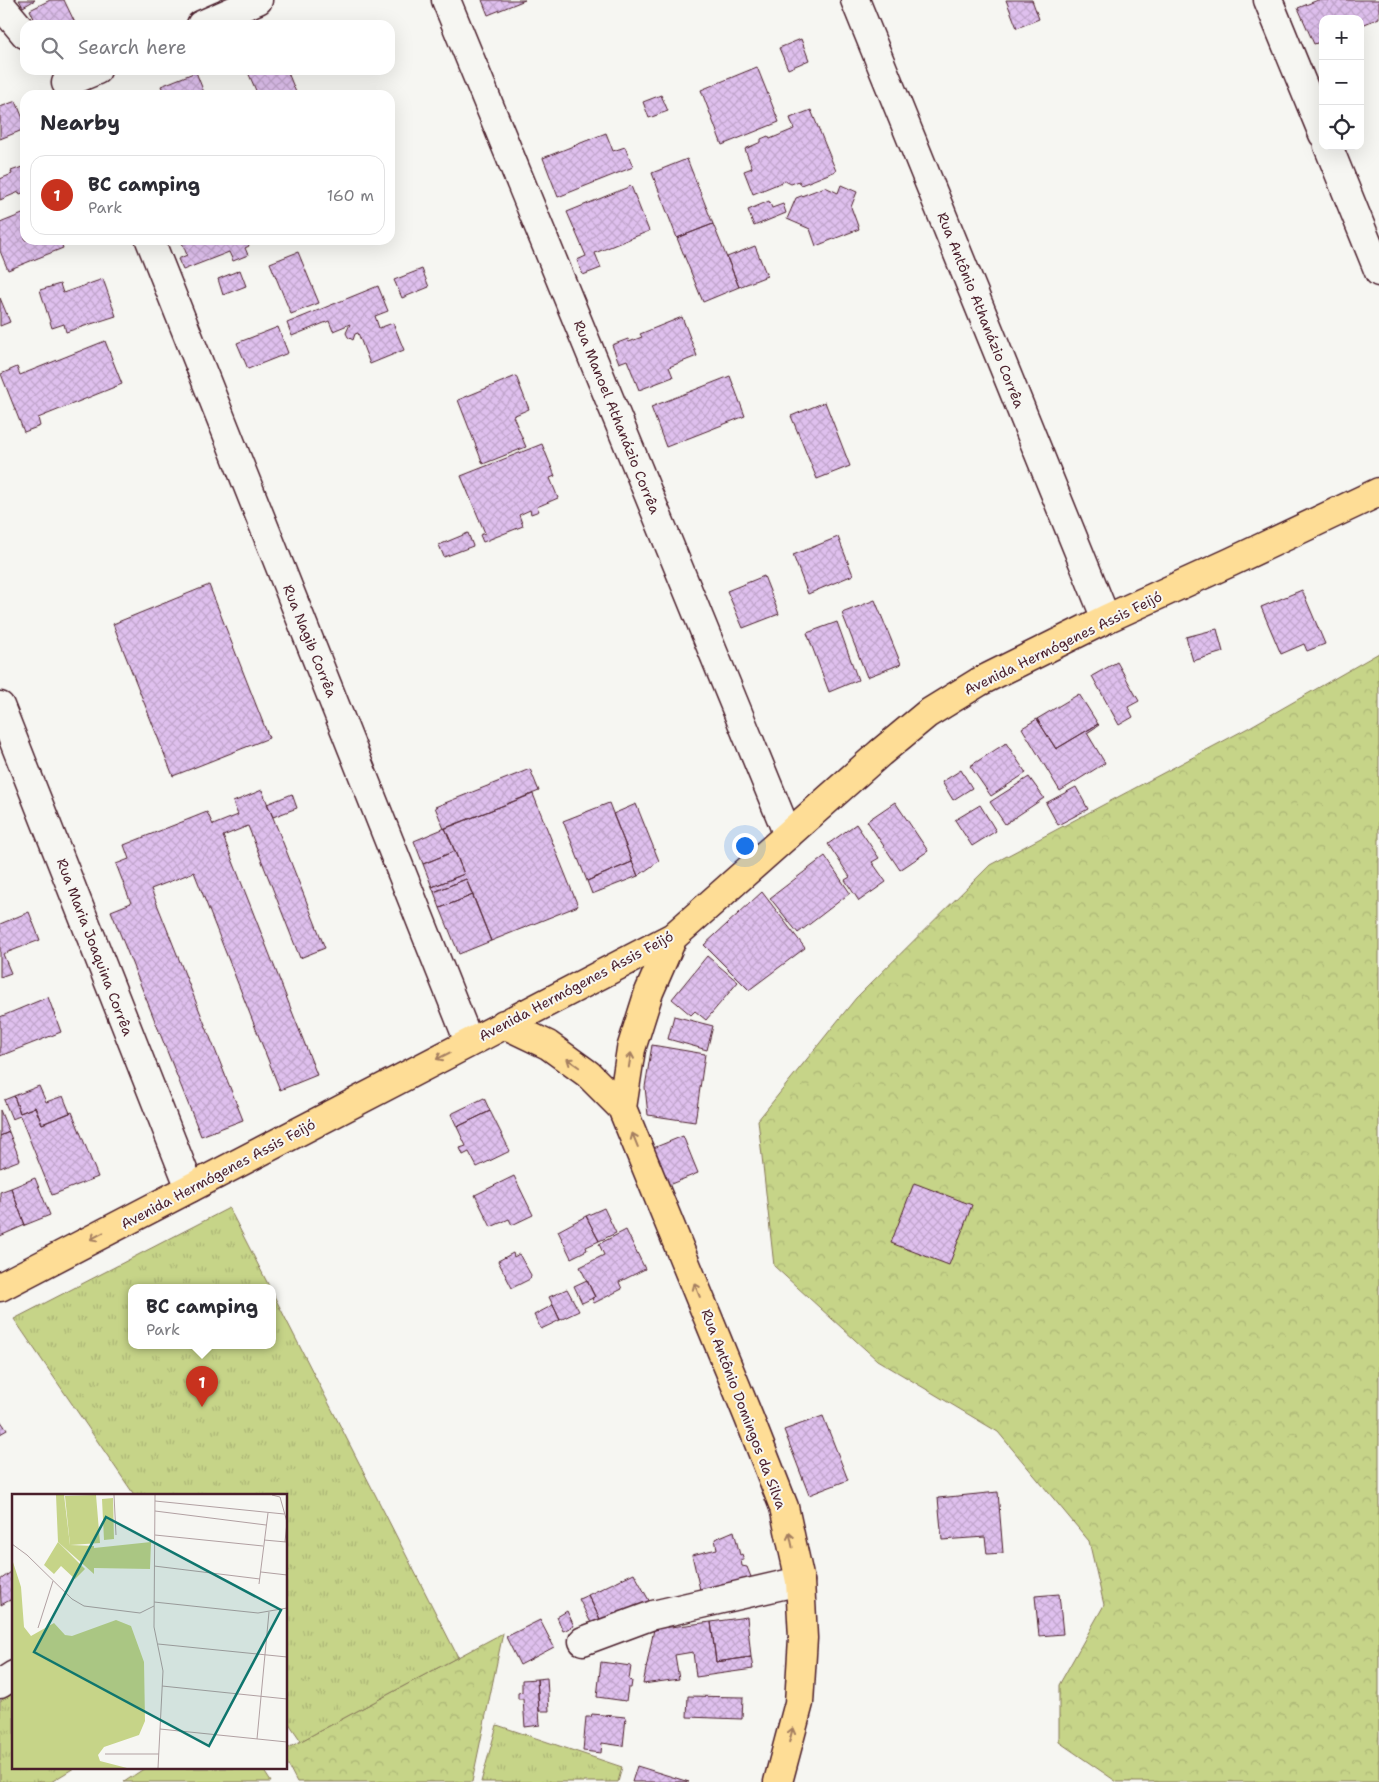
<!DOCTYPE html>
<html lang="en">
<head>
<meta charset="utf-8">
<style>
  body { margin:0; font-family:"Shantell Sans",sans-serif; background:#f7f7f7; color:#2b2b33 }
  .controls { position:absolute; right:15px; top:15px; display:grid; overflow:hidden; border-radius:10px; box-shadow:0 5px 20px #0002 }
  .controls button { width:45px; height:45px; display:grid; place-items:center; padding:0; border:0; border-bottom:1px solid #e1e1e2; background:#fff; color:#2b2b33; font:25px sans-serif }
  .you { position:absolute; left:744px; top:845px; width:18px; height:18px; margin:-12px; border:4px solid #fff; border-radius:50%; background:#1a73e8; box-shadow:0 0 0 8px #1a73e833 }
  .badge { display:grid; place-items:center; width:32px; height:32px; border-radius:50%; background:#c8321e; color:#fff; font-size:16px; font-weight:700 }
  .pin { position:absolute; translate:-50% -41px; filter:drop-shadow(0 1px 2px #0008) }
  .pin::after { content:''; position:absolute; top:26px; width:18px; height:15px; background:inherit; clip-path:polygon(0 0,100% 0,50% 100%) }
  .popup { position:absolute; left:128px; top:1284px; width:148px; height:65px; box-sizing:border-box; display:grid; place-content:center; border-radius:10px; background:#fff; filter:drop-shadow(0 1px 4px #0005); font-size:16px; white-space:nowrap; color:#7c7c81 }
  .popup b { font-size:19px; color:#2b2b33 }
  .popup::after { content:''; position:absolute; left:50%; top:100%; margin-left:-10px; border:10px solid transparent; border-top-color:#fff }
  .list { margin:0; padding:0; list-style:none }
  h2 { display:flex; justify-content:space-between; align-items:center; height:65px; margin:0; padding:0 20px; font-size:21px }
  h2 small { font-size:16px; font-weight:400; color:#7c7c81 }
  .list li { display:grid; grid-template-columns:32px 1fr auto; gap:15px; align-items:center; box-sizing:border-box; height:80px; margin:0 10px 10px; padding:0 10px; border:1px solid #e1e1e2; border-radius:15px }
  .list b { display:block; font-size:19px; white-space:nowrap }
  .list p { margin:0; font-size:16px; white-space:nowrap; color:#7c7c81 }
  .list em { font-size:16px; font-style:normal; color:#7c7c81 }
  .icon { flex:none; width:28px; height:28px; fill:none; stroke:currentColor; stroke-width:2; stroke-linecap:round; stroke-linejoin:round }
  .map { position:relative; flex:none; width:1379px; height:1782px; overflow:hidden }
  .search { position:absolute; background:#fff; box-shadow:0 5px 20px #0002; left:20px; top:20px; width:375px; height:55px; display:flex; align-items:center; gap:12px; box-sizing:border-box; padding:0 18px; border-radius:15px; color:#7c7c81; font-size:19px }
  .panel { position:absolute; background:#fff; box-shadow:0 5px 20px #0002; left:20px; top:90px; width:375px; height:155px; border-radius:15px }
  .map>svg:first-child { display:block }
  .forest { fill:url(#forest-crowns); stroke:#887a5a }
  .park { fill:url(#park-tufts); stroke:#887a5a }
  .pitch { fill:#c6d488; stroke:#887a5a }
  .building { fill:url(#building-cross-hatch); stroke:#4a1f2b }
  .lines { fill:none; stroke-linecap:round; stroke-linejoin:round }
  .minor-casing { stroke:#4a1f2b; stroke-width:31 }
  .major-casing { stroke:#4a1f2b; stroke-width:31 }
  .minor { stroke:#f6f6f2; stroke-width:28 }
  .major { stroke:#fedd96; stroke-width:28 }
  .oneway { stroke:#a47e60 }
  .labels { text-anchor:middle; stroke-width:4; stroke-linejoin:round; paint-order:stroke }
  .street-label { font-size:14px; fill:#4a1f2b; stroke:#f6f6f2 }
  .inset-road { fill:none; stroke:#b1a0a2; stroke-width:1 }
  .view { fill:#0f766e; fill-opacity:0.15; stroke:#0f766e; stroke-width:2.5 }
  .inset-edge { fill:none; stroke:#4a1f2b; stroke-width:2.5 }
</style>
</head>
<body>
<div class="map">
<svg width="1379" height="1782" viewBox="0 0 1379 1782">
  <defs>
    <pattern id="forest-crowns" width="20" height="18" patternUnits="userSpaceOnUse" patternTransform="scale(1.25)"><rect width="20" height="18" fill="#c6d488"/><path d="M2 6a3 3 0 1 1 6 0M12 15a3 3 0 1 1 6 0" fill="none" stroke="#acb676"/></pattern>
    <pattern id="park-tufts" width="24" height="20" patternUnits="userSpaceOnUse" patternTransform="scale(1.25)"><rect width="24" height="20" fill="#c6d488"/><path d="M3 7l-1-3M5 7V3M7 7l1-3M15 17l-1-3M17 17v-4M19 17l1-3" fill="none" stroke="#acb676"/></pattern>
    <pattern id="building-cross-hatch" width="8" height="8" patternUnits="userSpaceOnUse" patternTransform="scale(1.25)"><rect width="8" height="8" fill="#dfc0ee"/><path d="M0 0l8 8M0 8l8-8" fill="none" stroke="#c1a5cc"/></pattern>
  </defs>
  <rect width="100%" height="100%" fill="#f6f6f2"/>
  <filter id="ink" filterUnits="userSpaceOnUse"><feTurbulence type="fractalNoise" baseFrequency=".02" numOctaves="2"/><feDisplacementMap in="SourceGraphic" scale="10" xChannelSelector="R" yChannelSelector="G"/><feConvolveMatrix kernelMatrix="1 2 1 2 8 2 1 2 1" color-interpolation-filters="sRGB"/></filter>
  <g filter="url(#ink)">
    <!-- forest -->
    <path class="forest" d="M 1379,653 L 1379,1782 L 1117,1782 L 1059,1742 L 1059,1685 L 1104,1605 L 1089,1541 L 998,1432 L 877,1360 L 774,1266 L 758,1120 L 856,998 L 990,865 L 1248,728 Z
      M 503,1633 L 472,1782 L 297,1782 L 286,1761 L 286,1749 Z"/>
    <!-- park -->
    <path class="park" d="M 229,1208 L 270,1288 L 132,1288 L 132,1346 L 272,1346 L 272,1292 L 458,1657 L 301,1741 L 286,1719 L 286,1496 L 135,1496 L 14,1319 Z
      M 14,1693 L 14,1768 L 74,1768 L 51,1782 L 0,1782 L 0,1701 Z
      M 497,1725 L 622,1767 L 618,1782 L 481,1782 Z"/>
    <!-- pitch -->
    <path class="pitch" d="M 145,1768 L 262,1768 L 271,1782 L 124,1782 Z"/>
    <!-- building -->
    <path class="building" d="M 19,0 L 35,0 L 23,7 Z
      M 50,0 L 64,0 L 76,25 L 37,25 L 30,10 Z
      M 482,0 L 525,0 L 488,15 Z
      M 1006,0 L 1032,0 L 1039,19 L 1017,28 Z
      M 1318,0 L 1379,0 L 1379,18 L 1360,26 L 1360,19 L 1323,19 L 1323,41 L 1314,44 L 1298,8 Z
      M 801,39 L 809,60 L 788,69 L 779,48 Z
      M 757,67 L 779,122 L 722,145 L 701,90 Z
      M 247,70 L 287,70 L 297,95 L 258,95 Z
      M 196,72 L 205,95 L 165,95 L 161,86 Z
      M 661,95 L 668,111 L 649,118 L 643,102 Z
      M 16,101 L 25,124 L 25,129 L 0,139 L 0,107 Z
      M 811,110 L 836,171 L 801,185 L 799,181 L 791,184 L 785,181 L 753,194 L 744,171 L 752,168 L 745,149 L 761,142 L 761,139 L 768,136 L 770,139 L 794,129 L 790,118 Z
      M 606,133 L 613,151 L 625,147 L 633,167 L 558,197 L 543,158 Z
      M 687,159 L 713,224 L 677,238 L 652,173 Z
      M 25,166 L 25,192 L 20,194 L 19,192 L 0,200 L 0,179 L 12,174 L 11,171 Z
      M 841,185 L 857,192 L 851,207 L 859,229 L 816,246 L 810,229 L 787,219 L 796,198 L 825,187 L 838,193 Z
      M 631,186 L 649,231 L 595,253 L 601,268 L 583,275 L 577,260 L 586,256 L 567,212 Z
      M 769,201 L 772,208 L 783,204 L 786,213 L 754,226 L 748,210 Z
      M 25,213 L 25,240 L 60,240 L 63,248 L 8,270 L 0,251 L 0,223 Z
      M 713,224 L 739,287 L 703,302 L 677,238 Z
      M 181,240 L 246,240 L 249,246 L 245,248 L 248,255 L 233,261 L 229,252 L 183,270 L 178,259 L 187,255 Z
      M 755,246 L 767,276 L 739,287 L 727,257 Z
      M 298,252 L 319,303 L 291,314 L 270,263 Z
      M 422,269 L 429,287 L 402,298 L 394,280 Z
      M 240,270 L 246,286 L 223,295 L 218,279 Z
      M 103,279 L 116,316 L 66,332 L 64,324 L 52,328 L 40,290 L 60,284 L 63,293 Z
      M 378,286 L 388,311 L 375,316 L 379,328 L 393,323 L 404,350 L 370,364 L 358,333 L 355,334 L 353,340 L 348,337 L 346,333 L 350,324 L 333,331 L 329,321 L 292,336 L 287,323 Z
      M 0,298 L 10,322 L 0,326 Z
      M 682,317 L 697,356 L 669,367 L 673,377 L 639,390 L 627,360 L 619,363 L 612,345 L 628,339 L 629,342 L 642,337 L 640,334 Z
      M 278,327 L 288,353 L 248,369 L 237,343 Z
      M 105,341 L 122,384 L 38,418 L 40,426 L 24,432 L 1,374 L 17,367 L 20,375 Z
      M 516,376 L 529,409 L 513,416 L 526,447 L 483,464 L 458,400 Z
      M 730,376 L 745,416 L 666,447 L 651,407 Z
      M 825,402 L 850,466 L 817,479 L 791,416 Z
      M 542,444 L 555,476 L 550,478 L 558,498 L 537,507 L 539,511 L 531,514 L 530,510 L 519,515 L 523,526 L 483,542 L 480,535 L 485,533 L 461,476 Z
      M 468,533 L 473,546 L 444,557 L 439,545 Z
      M 838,537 L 853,575 L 808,594 L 793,555 Z
      M 764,576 L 779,614 L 743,628 L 727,591 Z
      M 209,585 L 269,738 L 173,776 L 113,624 Z
      M 1302,590 L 1325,644 L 1307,651 L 1304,644 L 1281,654 L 1261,607 Z
      M 875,600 L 901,664 L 867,677 L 842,613 Z
      M 837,622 L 858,680 L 829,692 L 807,633 Z
      M 1217,629 L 1223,652 L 1193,661 L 1186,637 Z
      M 1117,662 L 1139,701 L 1128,707 L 1133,717 L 1119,725 L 1092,676 Z
      M 1079,694 L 1098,724 L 1056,749 L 1037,719 Z
      M 1037,719 L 1056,749 L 1098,724 L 1099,725 L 1087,733 L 1105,763 L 1060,791 L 1022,728 Z
      M 1006,743 L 1026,773 L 991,796 L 970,766 Z
      M 530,769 L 539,791 L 444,829 L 435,807 Z
      M 961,770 L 972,788 L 953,800 L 942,782 Z
      M 1029,777 L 1044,798 L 1005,824 L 990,802 Z
      M 1076,787 L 1088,809 L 1058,825 L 1046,803 Z
      M 262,790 L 325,948 L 300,958 L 248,826 L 223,836 L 317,1075 L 280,1090 L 194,872 L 151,889 L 243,1120 L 201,1136 L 111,911 L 131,903 L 116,864 L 129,859 L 124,845 L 207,812 L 213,825 L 238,815 L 233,802 Z
      M 292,794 L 297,808 L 273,817 L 267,804 Z
      M 533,794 L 578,906 L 491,941 L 466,879 L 434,892 L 432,887 L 464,874 L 445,828 Z
      M 895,802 L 928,851 L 900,870 L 867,821 Z
      M 609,803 L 632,862 L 587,881 L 563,821 Z
      M 636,804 L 659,861 L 638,876 L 613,814 Z
      M 980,805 L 996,831 L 972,846 L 955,820 Z
      M 856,824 L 879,858 L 872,862 L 886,882 L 859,901 L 845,880 L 850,877 L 828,844 Z
      M 445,828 L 455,851 L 423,864 L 414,841 Z
      M 455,851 L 464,874 L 432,887 L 423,864 Z
      M 825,856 L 850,893 L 798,933 L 770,898 Z
      M 632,862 L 638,876 L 592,894 L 587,881 Z
      M 466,879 L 473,895 L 440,908 L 434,892 Z
      M 762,892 L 805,948 L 749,990 L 704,945 Z
      M 473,895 L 491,941 L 459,954 L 440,908 Z
      M 29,912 L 40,940 L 3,954 L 11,973 L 0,977 L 0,924 Z
      M 707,956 L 738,982 L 706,1020 L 695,1011 L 691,1015 L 672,999 Z
      M 48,997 L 61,1032 L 0,1056 L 0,1017 Z
      M 674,1016 L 713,1026 L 707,1050 L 668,1039 Z
      M 652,1045 L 705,1054 L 695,1122 L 648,1115 L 645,1087 Z
      M 39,1086 L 46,1102 L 63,1096 L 70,1113 L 42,1124 L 35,1107 L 20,1113 L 14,1096 Z
      M 14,1096 L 20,1113 L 35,1107 L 42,1124 L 72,1112 L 98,1177 L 52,1195 L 20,1116 L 12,1119 L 4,1100 Z
      M 484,1098 L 490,1111 L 457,1127 L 451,1114 Z
      M 0,1110 L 9,1132 L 0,1136 Z
      M 490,1111 L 510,1151 L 477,1167 L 469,1152 L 463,1155 L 460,1148 L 466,1146 L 457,1127 Z
      M 9,1132 L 20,1160 L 0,1168 L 0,1136 Z
      M 683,1136 L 698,1173 L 666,1186 L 651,1149 Z
      M 514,1176 L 533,1215 L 512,1225 L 509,1219 L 491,1227 L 475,1195 Z
      M 35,1178 L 50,1215 L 25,1225 L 11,1188 Z
      M 914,1183 L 972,1205 L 949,1265 L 891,1243 Z
      M 11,1188 L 25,1225 L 0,1236 L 0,1192 Z
      M 604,1208 L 616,1233 L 599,1241 L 586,1216 Z
      M 586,1216 L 599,1241 L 586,1247 L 587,1250 L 571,1258 L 558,1231 Z
      M 626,1230 L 645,1269 L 619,1282 L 622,1289 L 594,1303 L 592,1298 L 595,1297 L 580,1267 L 604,1255 L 599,1244 Z
      M 513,1253 L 514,1257 L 519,1254 L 531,1275 L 530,1279 L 512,1288 L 498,1261 Z
      M 587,1280 L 595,1297 L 582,1303 L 574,1286 Z
      M 567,1289 L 579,1311 L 560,1320 L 549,1297 Z
      M 553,1305 L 560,1320 L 541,1329 L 534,1315 Z
      M 823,1416 L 848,1480 L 809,1495 L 784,1430 Z
      M 0,1420 L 7,1430 L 0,1434 Z
      M 998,1492 L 1003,1553 L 987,1554 L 985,1537 L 942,1540 L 938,1498 Z
      M 734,1531 L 740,1555 L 742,1554 L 744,1560 L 741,1560 L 742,1566 L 747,1567 L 753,1582 L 701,1594 L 692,1555 L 717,1549 L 715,1539 Z
      M 14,1570 L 14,1606 L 10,1600 L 1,1605 L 0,1580 Z
      M 634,1573 L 652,1606 L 605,1629 L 588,1595 Z
      M 1059,1594 L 1063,1634 L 1039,1636 L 1035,1596 Z
      M 588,1595 L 603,1625 L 594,1629 L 579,1599 Z
      M 567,1611 L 574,1626 L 563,1631 L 557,1617 Z
      M 747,1617 L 751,1657 L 716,1662 L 711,1622 Z
      M 540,1620 L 554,1647 L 520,1665 L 506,1637 Z
      M 711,1622 L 716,1662 L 751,1657 L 753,1669 L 696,1677 L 693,1652 L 675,1655 L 679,1679 L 643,1684 L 654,1629 Z
      M 601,1662 L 631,1666 L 629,1680 L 632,1681 L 631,1688 L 628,1688 L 626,1701 L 597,1697 Z
      M 547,1678 L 549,1711 L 539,1711 L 537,1679 Z
      M 537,1679 L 540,1725 L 525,1727 L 523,1699 L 518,1699 L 518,1693 L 522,1692 L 522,1680 Z
      M 688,1696 L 743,1697 L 742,1719 L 687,1717 Z
      M 592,1714 L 626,1717 L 623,1746 L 602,1743 L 601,1753 L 583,1751 L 586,1717 L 591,1717 Z
      M 637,1766 L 689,1782 L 632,1782 Z"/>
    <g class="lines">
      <defs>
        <path id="minor" d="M 446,0 L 788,835
          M 855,0 L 1106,619
          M 1268,0 L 1323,134
          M 0,4 L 25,34
          M 201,25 L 258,0
          M 66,83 L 97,70
          M 1328,146 L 1379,272
          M 150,240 L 469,1042
          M 0,706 L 190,1188
          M 583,1641 L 653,1615 L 800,1581
          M 0,1684 L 14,1675"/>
        <path id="major" d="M 504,1024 L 548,1045 L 588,1074 L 622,1108 L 749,1418 L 784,1507 L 800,1581 L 803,1638 L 799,1703 L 778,1782
          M 622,1108 L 631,1049 L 649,992 L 673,937
          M 0,1287 L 673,937 L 880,753 L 927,714 L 979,682 L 1106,619 L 1231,562 L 1379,492"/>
      </defs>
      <!-- minor casing -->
      <use href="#minor" class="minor-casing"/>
      <!-- major casing -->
      <use href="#major" class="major-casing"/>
      <!-- minor -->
      <use href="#minor" class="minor"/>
      <!-- major -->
      <use href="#major" class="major"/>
    </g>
    <!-- one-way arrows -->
    <defs><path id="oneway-shaft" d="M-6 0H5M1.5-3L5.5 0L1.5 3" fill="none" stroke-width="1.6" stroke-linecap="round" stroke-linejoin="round" transform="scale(1.25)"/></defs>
    <g class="oneway">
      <use href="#oneway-shaft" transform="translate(443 1056) rotate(153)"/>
      <use href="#oneway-shaft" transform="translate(630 1060) rotate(-81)"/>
      <use href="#oneway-shaft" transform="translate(573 1063) rotate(-145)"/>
      <use href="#oneway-shaft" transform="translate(635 1140) rotate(-112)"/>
      <use href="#oneway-shaft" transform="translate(97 1236) rotate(152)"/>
      <use href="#oneway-shaft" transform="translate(697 1290) rotate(-112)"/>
      <use href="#oneway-shaft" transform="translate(791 1540) rotate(-102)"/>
      <use href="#oneway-shaft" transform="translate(791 1735) rotate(-76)"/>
    </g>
  </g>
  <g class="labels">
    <!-- street labels -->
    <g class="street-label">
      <text transform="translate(981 310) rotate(68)" y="5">Rua Antônio Athanázio Corrêa</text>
      <text transform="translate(617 417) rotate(68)" y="5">Rua Manoel Athanázio Corrêa</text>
      <text transform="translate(310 641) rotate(68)" y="5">Rua Nagib Corrêa</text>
      <text transform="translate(1063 643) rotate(-26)" y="5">Avenida Hermógenes Assis Feijó</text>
      <text transform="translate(95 947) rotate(69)" y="5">Rua Maria Joaquina Corrêa</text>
      <text transform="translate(576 986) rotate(-28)" y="5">Avenida Hermógenes Assis Feijó</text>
      <text transform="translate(218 1174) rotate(-28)" y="5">Avenida Hermógenes Assis Feijó</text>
      <text transform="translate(744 1409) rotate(69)" y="5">Rua Antônio Domingos da Silva</text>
    </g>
  </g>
  <!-- overview -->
  <g transform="translate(12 1494)">
    <rect width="275" height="275" fill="#f6f6f2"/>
    <path d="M 44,1 L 52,1 L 58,51 L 82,52 L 82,80 L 46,48 ZM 0,65 L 9,93 L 12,133 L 19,142 L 42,129 L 53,141 L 60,142 L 104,126 L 119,132 L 132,168 L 133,227 L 127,241 L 92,253 L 86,261 L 88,267 L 115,274 L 0,274 Z" fill="#c6d488"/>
    <path d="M 101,4 L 102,45 L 92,46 L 90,5 ZM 46,48 L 73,75 L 63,85 L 49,72 L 42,80 L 32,71 ZM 139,48 L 138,75 L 82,74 L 82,54 Z" fill="#c6d488"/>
    <path d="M 84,1 L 88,49 L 58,51 L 53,2 Z" fill="#c6d488"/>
    <path class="inset-road" d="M 102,1 L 104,41M 143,1 L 142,133 L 151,177 L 146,274M 260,1 L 268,3 L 275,28 L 273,48M 143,7 L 272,20M 143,17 L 254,31M 143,41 L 251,52M 252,46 L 274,48M 0,50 L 15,61 L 60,105 L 72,112 L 128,119 L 142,112M 142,72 L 248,85M 249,78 L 275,81M 247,90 L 256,19M 142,108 L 246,119 L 275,114M 26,134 L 41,87M 146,150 L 275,163M 150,192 L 275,205M 148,235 L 275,248M 245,245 L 257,118M 93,260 L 147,260"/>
    <path class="view" d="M 94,23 L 269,116 L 197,252 L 22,158 Z"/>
    <rect width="275" height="275" class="inset-edge"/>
  </g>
</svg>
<div class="controls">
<button>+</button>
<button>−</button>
<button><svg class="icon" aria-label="locate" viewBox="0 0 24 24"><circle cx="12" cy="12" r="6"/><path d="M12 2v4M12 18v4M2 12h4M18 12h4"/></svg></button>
</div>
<div class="you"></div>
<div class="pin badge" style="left:202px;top:1407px">1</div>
<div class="popup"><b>BC camping</b>Park</div>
<div class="search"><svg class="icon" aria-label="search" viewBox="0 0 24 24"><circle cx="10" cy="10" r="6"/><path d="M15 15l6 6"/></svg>Search here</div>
<section class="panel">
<h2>Nearby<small></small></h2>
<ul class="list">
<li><span class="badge">1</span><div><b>BC camping</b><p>Park</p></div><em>160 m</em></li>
</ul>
</section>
</div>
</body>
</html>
